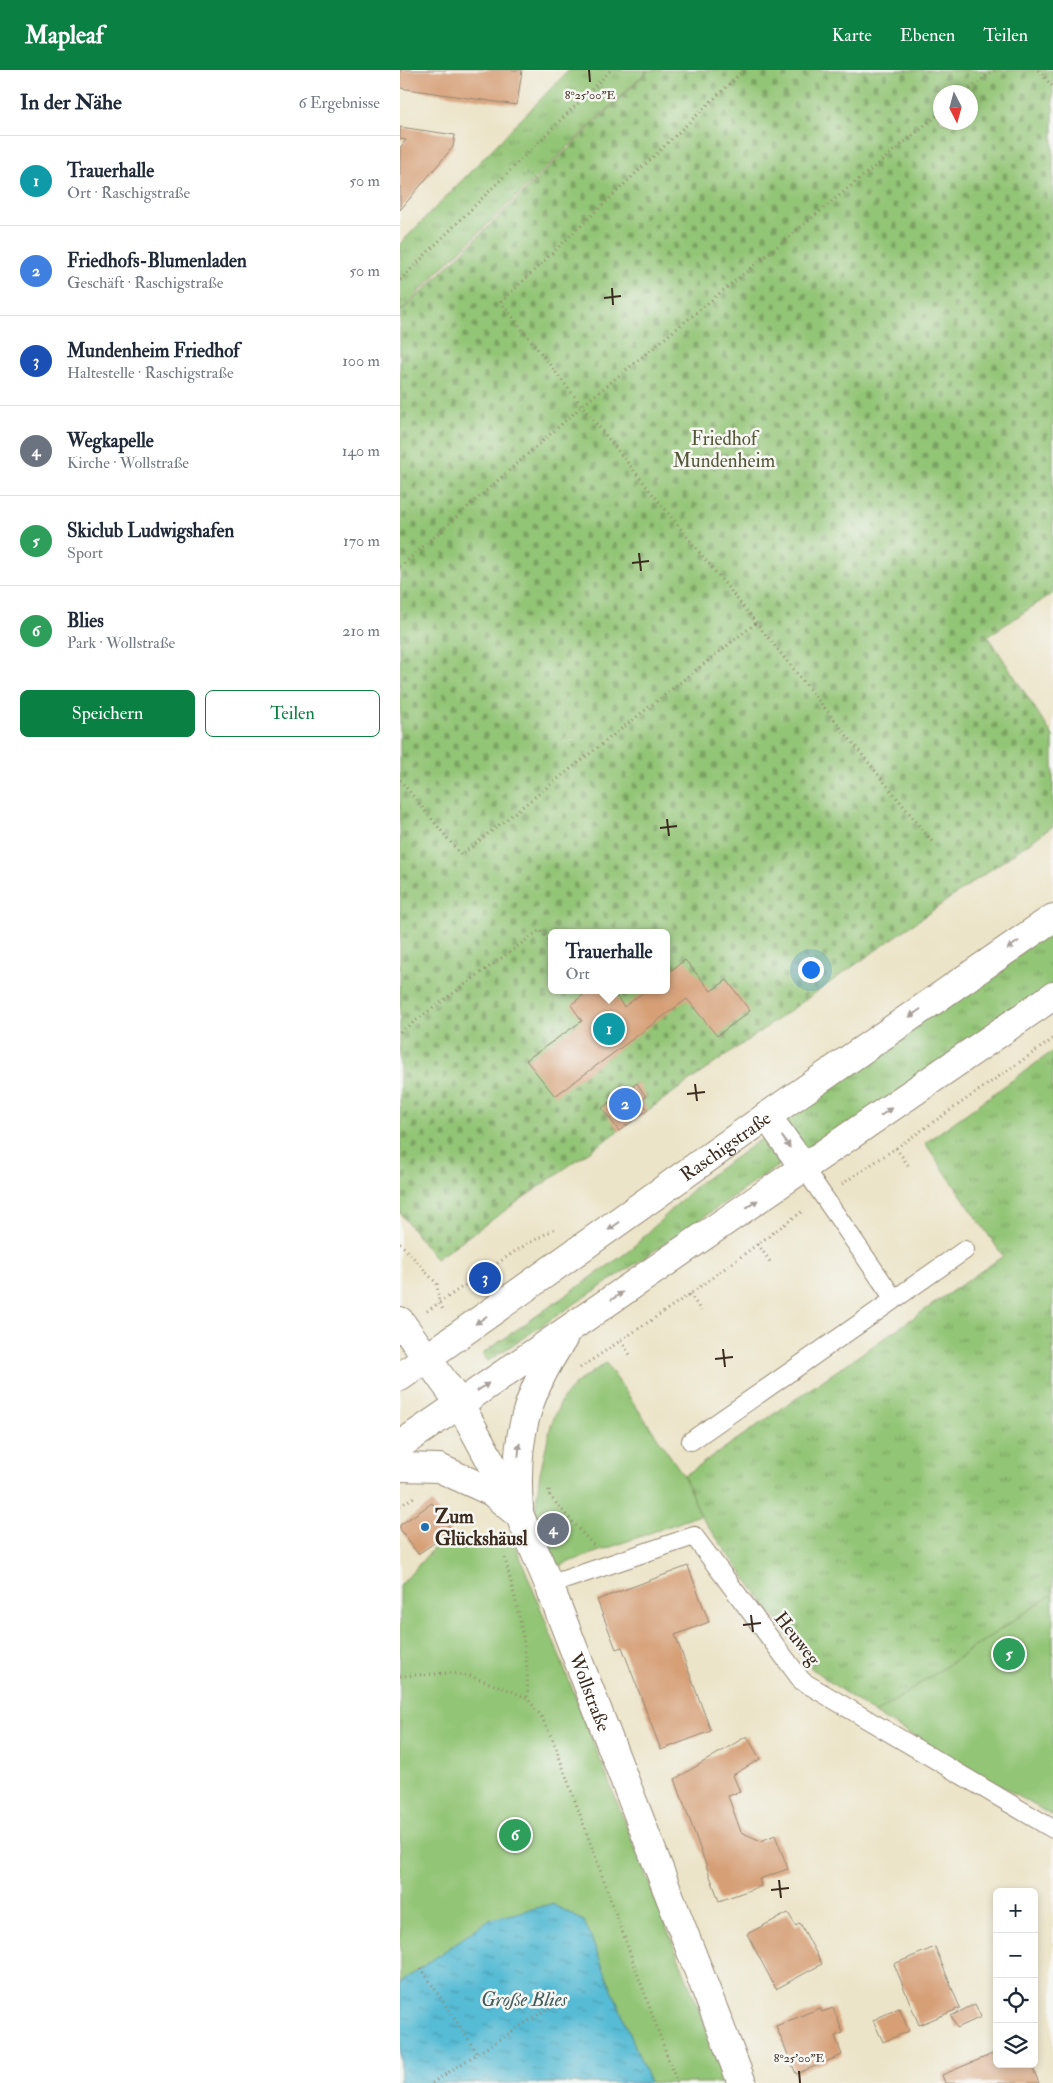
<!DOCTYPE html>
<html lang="de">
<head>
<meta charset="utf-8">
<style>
  body { margin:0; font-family:"IM FELL Double Pica",serif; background:#f2f2f3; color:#1f2937 }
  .controls { position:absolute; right:15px; bottom:15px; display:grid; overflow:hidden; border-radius:8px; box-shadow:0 2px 8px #0003 }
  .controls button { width:45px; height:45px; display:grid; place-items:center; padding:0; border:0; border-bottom:1px solid #e0e1e3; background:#fff; color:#1f2937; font:25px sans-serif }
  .compass { position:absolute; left:533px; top:15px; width:45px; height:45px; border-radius:50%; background:#fff; box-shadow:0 2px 8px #0003; rotate:174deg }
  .you { position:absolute; left:410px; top:899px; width:18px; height:18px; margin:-12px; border:4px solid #fff; border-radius:50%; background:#1a73e8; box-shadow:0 0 0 8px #1a73e833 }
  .badge { display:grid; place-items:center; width:32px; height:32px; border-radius:50%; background:#0b8043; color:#fff; font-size:16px; font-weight:700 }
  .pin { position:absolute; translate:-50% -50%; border:2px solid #fff; box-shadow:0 1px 5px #0006 }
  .popup { position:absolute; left:148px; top:859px; width:122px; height:65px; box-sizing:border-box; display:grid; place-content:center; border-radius:8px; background:#fff; filter:drop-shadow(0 1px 4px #0005); font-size:16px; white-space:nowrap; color:#747a83 }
  .popup b { font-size:19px; color:#1f2937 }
  .popup::after { content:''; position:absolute; left:50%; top:100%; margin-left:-10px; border:10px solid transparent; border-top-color:#fff }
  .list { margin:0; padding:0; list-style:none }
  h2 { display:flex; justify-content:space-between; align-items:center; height:65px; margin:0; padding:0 20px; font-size:21px }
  h2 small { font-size:16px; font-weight:400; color:#747a83 }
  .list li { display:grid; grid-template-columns:32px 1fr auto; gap:15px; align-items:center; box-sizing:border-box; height:90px; padding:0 20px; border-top:1px solid #e0e1e3 }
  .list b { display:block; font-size:19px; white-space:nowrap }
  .list p { margin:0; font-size:16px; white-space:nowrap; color:#747a83 }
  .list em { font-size:16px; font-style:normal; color:#747a83 }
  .actions { display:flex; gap:10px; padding:15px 20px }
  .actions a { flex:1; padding:11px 0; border:1px solid #0b8043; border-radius:8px; text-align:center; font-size:18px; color:#0b8043 }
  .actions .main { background:#0b8043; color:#fff }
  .icon { flex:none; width:28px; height:28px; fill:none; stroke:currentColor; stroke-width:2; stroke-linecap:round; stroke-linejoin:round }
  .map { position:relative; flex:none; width:653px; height:2013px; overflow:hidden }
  header { display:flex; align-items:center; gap:30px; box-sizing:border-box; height:70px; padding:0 25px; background:#0b8043; color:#fff }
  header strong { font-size:24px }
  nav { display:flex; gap:28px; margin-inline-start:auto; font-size:18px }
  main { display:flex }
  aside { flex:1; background:#fff }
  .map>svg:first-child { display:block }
  .grass { fill:url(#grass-tufts); stroke:#67784a }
  .cemetery { fill:url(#cemetery-stones); stroke:#67784a; fill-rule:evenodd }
  .park { fill:#93c576; stroke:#67784a }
  .water { fill:url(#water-ripples); stroke:#487279 }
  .building { fill:#d69f76 }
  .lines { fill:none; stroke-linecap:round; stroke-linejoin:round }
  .service-casing { stroke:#948773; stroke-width:20 }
  .tertiary-casing { stroke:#948773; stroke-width:30 }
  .path { stroke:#948773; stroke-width:3; stroke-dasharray:1 4; stroke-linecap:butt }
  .service { stroke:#fff; stroke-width:18 }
  .tertiary { stroke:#fff; stroke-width:28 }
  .oneway { fill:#a79f9a }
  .ticks { fill:none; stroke:#3b2a1e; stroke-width:2 }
  .poi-dot { fill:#1f6fb2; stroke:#f6f6f2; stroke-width:2 }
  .labels { text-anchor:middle; stroke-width:5; stroke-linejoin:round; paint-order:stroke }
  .park-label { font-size:19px; fill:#555838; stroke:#f6f6f2 }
  .street-label { font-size:19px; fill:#3b2a1e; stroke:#f6f6f2 }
  .poi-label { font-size:19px; font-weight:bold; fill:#3b2a1e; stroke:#f6f6f2; text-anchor:start }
  .water-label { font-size:20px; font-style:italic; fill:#445d5e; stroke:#f6f6f2 }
  .ticks-label { font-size:12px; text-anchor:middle; fill:#3b2a1e; stroke:#f6f6f2; stroke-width:5; stroke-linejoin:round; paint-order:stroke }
</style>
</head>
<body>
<header>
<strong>Mapleaf</strong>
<nav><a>Karte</a><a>Ebenen</a><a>Teilen</a></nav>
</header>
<main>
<aside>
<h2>In der Nähe<small>6 Ergebnisse</small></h2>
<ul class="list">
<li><span class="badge" style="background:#0f9aa8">1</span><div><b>Trauerhalle</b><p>Ort · Raschigstraße</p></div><em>50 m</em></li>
<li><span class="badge" style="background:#3f7fe0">2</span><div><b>Friedhofs-Blumenladen</b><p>Geschäft · Raschigstraße</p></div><em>50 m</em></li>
<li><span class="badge" style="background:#1a4fb4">3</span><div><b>Mundenheim Friedhof</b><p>Haltestelle · Raschigstraße</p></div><em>100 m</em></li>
<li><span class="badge" style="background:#6b7280">4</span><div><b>Wegkapelle</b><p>Kirche · Wollstraße</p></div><em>140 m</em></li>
<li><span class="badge" style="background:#2e9e5b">5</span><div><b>Skiclub Ludwigshafen</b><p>Sport</p></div><em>170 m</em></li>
<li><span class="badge" style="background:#2e9e5b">6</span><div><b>Blies</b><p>Park · Wollstraße</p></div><em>210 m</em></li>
</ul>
<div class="actions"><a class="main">Speichern</a><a>Teilen</a></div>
</aside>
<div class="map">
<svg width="653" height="2013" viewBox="0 0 653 2013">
  <defs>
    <pattern id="grass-tufts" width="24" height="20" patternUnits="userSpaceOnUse" patternTransform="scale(1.25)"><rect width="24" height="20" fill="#93c576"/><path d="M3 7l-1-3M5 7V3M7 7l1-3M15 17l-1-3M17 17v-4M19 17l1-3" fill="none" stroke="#79a060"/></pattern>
    <pattern id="cemetery-stones" width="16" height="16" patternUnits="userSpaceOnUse" patternTransform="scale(1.25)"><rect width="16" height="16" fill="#93c576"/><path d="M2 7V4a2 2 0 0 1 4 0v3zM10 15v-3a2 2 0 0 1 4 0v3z" fill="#79a060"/></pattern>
    <pattern id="water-ripples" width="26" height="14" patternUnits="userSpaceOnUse" patternTransform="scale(1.25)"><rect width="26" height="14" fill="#56bbd4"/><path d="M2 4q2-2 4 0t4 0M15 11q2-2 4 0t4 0" fill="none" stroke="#4898ab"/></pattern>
  </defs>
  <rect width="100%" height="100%" fill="#f6f6f2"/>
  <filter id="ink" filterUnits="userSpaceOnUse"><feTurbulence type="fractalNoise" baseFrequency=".02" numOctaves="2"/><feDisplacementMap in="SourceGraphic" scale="10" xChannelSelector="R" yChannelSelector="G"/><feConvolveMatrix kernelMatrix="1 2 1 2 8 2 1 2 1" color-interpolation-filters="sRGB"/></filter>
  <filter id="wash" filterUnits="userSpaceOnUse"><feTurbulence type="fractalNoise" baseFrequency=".0096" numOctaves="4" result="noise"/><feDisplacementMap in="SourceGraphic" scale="20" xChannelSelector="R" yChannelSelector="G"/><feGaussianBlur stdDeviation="1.12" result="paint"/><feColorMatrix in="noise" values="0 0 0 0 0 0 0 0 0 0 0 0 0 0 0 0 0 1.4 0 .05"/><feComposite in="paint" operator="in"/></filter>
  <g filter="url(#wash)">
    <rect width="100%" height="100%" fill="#ece4c8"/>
    <!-- grass -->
    <path class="grass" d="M 169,0 L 248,0 L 37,203 L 0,242 L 0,174 Z
      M 653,848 L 653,926 L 404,1098 L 367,1046 Z
      M 653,981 L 653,1524 L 475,1644 L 412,1599 L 300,1445 L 284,1406 L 603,1186 L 525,1073 Z
      M 370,1063 L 382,1093 L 235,1194 L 88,1291 L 82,1284 L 229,1181 L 299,1113 Z"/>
    <!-- cemetery -->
    <path class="cemetery" d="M 249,0 L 653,0 L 653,523 L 588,566 L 653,666 L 653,756 L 36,1189 L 0,1143 L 0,243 ZM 540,22 L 570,22 L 570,52 L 540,52 ZM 152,863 L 266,863 L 266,920 L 152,920 Z"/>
    <!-- park -->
    <path class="park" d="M 206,1293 L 284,1406 L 300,1445 L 158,1496 L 135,1440 L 140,1403 L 151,1355 L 161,1331 L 176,1313 Z
      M 45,1465 L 102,1476 L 115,1474 L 328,2013 L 0,2013 L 0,1516 Z
      M 653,1524 L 653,1746 L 475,1644 Z"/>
    <!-- water -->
    <path class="water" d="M 152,1834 L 184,1851 L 250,2013 L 0,2013 L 0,1913 L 88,1850 Z"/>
    <g id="blocks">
      <!-- building -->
      <path class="building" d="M 0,0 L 122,0 L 117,35 L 0,18 Z
        M 0,57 L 55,65 L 53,77 L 0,140 L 0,78 L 6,70 L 0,69 Z
        M 285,890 L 311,921 L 327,910 L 350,941 L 317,966 L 287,929 L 155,1026 L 126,990 L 182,951 L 171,935 L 189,920 L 212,920 L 224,937 L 246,920 L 266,920 L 266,904 Z
        M 237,1013 L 246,1027 L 241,1031 L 248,1040 L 219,1061 L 202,1038 Z
        M 32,1433 L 52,1461 L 18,1484 L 0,1459 L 0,1455 Z
        M 152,1447 L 164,1462 L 153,1470 L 142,1455 Z
        M 288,1496 L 309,1552 L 275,1565 L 311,1661 L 261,1680 L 222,1577 L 216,1579 L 197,1530 Z
        M 347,1666 L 360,1689 L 333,1705 L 340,1722 L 328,1726 L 341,1762 L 361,1771 L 375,1765 L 388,1799 L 359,1809 L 361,1816 L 319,1831 L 275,1709 Z
        M 388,1843 L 396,1856 L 400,1853 L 422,1894 L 376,1919 L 347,1864 Z
        M 535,1877 L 560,1938 L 519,1955 L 494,1894 Z
        M 575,1934 L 581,1947 L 557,1958 L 551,1946 Z
        M 420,1938 L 422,1942 L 433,1938 L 443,1963 L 435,1966 L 442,1985 L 396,2004 L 376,1956 Z
        M 499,1938 L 509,1961 L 483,1972 L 473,1950 Z
        M 597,1982 L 597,1994 L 631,1994 L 639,2013 L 545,2013 L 542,2005 Z"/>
    </g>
  </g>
  <g filter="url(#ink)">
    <use href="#blocks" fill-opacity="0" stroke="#948773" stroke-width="1"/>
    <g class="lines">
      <defs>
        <path id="service" d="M 404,1098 L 494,1229
          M 291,1371 L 565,1180
          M 149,1515 L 294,1466 L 402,1611 L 653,1759"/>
        <g id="tertiary">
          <path d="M 367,1046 L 404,1098"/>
          <path id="s1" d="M 0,1251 L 60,1334 L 120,1446 L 149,1515 L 342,2013"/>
          <path id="s2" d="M 0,1307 L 367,1046 L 653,848"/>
          <path d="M 0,1375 L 653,926"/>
          <path d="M 0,1397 L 39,1398 L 92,1422 L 113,1440"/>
          <path d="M 119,1438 C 114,1371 125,1325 163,1269"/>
        </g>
      </defs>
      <!-- service casing -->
      <use href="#service" class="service-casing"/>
      <!-- tertiary casing -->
      <use href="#tertiary" class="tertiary-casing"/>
      <!-- path -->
      <path class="path" d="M 344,0 L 101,232 L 182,336 L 534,774
        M 638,0 L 653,17
        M 566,22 L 594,0
        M 0,210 L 211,0
        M 0,497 L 182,336 L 540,43
        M 0,710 L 61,785 L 356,553
        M 0,962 L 140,860 L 152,873
        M 496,1078 L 510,1098
        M 442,1114 L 496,1078 L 653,969
        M 0,1173 L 37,1214 L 39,1233 L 44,1241
        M 358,1174 L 371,1193
        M 290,1224 L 301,1241
        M 27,1241 L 117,1180 L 156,1158
        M 221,1271 L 231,1286
        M 180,1298 L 290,1224 L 404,1140
        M 149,1420 L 150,1426 L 193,1475
        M 0,1436 L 14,1427
        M 105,1488 C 116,1533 130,1581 127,1628
        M 0,1606 L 51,1603 L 70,1606 L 109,1620 L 127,1628 L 141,1646 L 153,1670 L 277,2013
        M 21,1898 L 78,1984
        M 32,2013 L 170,1924"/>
      <!-- service -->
      <use href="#service" class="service"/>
      <!-- tertiary -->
      <use href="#tertiary" class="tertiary"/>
    </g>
    <!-- one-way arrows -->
    <defs><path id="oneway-solid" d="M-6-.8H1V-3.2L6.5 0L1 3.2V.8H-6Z" transform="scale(1.25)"/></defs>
    <g class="oneway">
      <use href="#oneway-solid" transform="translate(613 875) rotate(145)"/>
      <use href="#oneway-solid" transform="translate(515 943) rotate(145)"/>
      <use href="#oneway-solid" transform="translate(486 1042) rotate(-35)"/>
      <use href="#oneway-solid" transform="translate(386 1072) rotate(55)"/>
      <use href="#oneway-solid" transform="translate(352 1134) rotate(-34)"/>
      <use href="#oneway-solid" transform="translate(214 1156) rotate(145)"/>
      <use href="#oneway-solid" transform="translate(217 1226) rotate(-34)"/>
      <use href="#oneway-solid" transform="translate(81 1250) rotate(145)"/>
      <use href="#oneway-solid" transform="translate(83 1317) rotate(-34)"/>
      <use href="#oneway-solid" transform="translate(119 1380) rotate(-85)"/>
    </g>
  </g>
  <!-- ticks -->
  <path class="ticks" d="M 189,0 L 190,12M 212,218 L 213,235M 204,228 L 221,226M 239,483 L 241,501M 232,493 L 249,491M 267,749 L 269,766M 260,758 L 277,756M 295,1014 L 297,1031M 287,1024 L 305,1022M 323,1279 L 325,1297M 315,1289 L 333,1287M 351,1545 L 353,1562M 343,1555 L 361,1553M 379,1810 L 381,1828M 371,1820 L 389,1818M 399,2001 L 400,2013"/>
  <!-- markers -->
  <circle class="poi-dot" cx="25" cy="1457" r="5"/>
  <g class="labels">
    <!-- park labels -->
    <g class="park-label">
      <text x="324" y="375">Friedhof<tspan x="324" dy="22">Mundenheim</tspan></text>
    </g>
    <!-- street labels -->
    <g class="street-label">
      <text dy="7" stroke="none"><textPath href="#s2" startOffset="399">Raschigstraße</textPath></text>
      <text transform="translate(398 1568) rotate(52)" y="7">Heuweg</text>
      <text dy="7" stroke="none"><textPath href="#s1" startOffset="419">Wollstraße</textPath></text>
    </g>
    <!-- poi labels -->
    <g class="poi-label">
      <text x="35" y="1453">Zum<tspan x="35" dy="22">Glückshäusl</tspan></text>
    </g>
    <!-- water labels -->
    <g class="water-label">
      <text x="124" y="1936">Große Blies</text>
    </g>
  </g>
  <g class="ticks-label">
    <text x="190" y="29">8°25'00"E</text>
    <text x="399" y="1992">8°25'00"E</text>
  </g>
</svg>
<div class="controls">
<button>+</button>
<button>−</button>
<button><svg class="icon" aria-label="locate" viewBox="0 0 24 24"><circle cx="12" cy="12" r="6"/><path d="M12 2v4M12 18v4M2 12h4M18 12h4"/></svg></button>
<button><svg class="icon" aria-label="layers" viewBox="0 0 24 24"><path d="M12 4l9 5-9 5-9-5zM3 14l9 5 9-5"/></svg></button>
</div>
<svg class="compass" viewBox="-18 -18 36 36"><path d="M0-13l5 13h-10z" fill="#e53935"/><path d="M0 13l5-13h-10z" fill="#747a83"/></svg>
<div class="you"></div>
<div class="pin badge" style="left:209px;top:959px;background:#0f9aa8">1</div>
<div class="popup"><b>Trauerhalle</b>Ort</div>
<div class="pin badge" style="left:225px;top:1034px;background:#3f7fe0">2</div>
<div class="pin badge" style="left:85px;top:1208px;background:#1a4fb4">3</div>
<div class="pin badge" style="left:153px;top:1459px;background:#6b7280">4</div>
<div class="pin badge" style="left:609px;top:1584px;background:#2e9e5b">5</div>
<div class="pin badge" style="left:115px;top:1765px;background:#2e9e5b">6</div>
</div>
</main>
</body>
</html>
